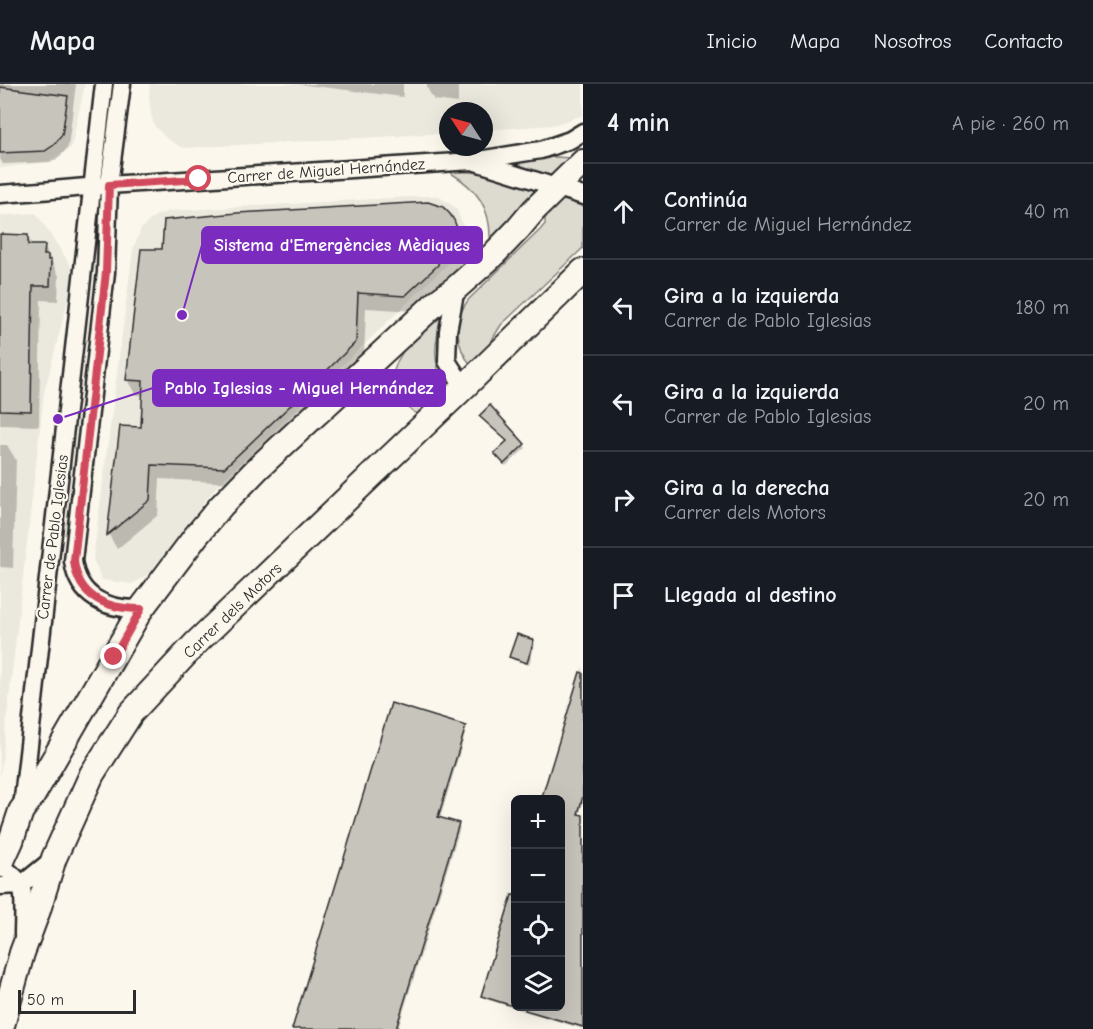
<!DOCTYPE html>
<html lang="es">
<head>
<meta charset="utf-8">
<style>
  body { margin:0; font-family:"Comic Neue",sans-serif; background:#242831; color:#f1f3f6 }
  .controls { position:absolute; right:18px; bottom:18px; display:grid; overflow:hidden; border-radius:9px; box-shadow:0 6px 24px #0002 }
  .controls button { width:54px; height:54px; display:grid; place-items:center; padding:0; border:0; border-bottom:2px solid #363941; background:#171b24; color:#f1f3f6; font:30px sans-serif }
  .compass { position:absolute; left:439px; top:18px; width:54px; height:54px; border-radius:50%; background:#171b24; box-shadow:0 6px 24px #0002; rotate:306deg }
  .scale { position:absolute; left:18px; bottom:15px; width:118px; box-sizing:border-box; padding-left:6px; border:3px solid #2b2b2b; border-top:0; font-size:16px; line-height:21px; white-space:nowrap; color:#2b2b2b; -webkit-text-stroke:4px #fbf7ec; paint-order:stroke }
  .stop { position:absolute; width:18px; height:18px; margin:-14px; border:4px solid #d1495b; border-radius:50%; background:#fff }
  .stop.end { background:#d1495b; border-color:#fff; box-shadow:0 2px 6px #0008 }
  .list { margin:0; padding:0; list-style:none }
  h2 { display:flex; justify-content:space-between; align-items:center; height:78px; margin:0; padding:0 24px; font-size:26px }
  h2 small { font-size:20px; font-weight:400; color:#9ea1a6 }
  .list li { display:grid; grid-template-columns:39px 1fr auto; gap:18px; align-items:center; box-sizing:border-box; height:96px; padding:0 24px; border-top:2px solid #363941 }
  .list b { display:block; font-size:22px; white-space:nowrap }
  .list p { margin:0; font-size:20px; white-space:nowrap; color:#9ea1a6 }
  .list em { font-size:20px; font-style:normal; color:#9ea1a6 }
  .icon { flex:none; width:33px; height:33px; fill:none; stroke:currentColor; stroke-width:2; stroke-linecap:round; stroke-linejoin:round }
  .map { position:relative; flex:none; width:583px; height:945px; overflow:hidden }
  header { display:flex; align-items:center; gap:36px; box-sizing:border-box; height:84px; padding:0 30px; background:#171b24; border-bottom:2px solid #363941 }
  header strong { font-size:28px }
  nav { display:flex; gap:33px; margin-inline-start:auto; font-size:21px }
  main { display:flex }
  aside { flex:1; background:#171b24 }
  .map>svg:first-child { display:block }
  .built { fill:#ebe8de }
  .green { fill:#dddad0; stroke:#84827e; stroke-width:1.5 }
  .shadow { fill:#0003 }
  .building { fill:#c7c4bc; stroke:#2b2b2b; stroke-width:1.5 }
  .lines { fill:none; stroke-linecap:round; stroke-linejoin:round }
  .street-casing { stroke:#2b2b2b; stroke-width:21 }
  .secondary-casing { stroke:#2b2b2b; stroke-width:28 }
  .street { stroke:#fbf7ec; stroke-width:16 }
  .secondary { stroke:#fbf7ec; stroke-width:24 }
  .route { stroke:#d1495b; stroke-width:8 }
  .labels { text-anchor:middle; stroke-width:4.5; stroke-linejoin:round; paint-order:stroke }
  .street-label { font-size:16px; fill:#2b2b2b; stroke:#fbf7ec }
  .leader { fill:none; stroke:#7b2cbf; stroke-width:2 }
  .callout-dot { fill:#7b2cbf; stroke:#fbf7ec; stroke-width:2 }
  .callout { fill:#7b2cbf; stroke:#7b2cbf; stroke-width:2 }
  .callout-label { font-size:18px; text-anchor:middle; font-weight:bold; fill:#fff }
</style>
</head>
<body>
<header>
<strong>Mapa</strong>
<nav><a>Inicio</a><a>Mapa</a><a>Nosotros</a><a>Contacto</a></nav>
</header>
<main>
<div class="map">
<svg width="583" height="945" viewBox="0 0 583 945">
  <rect width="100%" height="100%" fill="#fbf7ec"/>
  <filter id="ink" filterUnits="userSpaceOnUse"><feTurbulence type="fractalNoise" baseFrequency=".0167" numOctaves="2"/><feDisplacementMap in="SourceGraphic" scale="12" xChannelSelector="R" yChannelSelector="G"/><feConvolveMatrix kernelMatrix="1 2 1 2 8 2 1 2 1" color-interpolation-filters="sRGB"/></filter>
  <g filter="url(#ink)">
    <!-- built -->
    <path class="built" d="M 0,0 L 85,0 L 71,64 L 47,78 L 0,84 Z
      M 150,0 L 583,0 L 583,31 L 553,41 L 484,46 L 484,27 L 448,27 L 448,49 L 185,64 L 179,62 L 165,53 L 154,41 L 151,30 L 149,11 Z
      M 427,112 L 438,112 L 456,124 L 463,141 L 464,150 L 461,164 L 455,173 L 216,403 L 149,490 L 132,500 L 102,496 L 93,475 L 133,165 L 141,145 L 155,132 L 170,127 Z
      M 36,129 L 75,188 L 44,309 L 0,694 L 0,132 Z"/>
    <!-- green -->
    <path class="green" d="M 557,73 L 570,74 L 555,97 L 498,76 Z
      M 451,87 L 487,89 L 543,105 L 491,157 L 490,156 C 491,124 477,105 451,89 Z
      M 564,112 L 583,118 L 583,164 L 501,241 L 484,269 L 471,281 C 455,262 453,235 469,215 L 540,146 L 545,140 L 545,129 Z
      M 442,229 L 444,230 C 432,261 434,275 443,306 L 418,331 L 387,307 L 397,278 L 406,262 Z"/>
    <!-- shadow -->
    <path class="shadow" d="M 0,0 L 76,0 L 68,63 L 60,73 L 52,78 L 3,80 L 0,75 Z
      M 298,0 L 403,0 L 403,13 Z
      M 427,0 L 458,0 L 458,19 L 434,16 L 427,4 Z
      M 449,131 L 462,153 L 465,163 L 464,173 L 461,180 L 455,187 L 445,194 L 445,196 L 414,227 L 366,224 L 364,274 L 233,399 L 160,395 L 158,431 L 117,465 L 109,451 L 122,344 L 142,345 L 144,311 L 136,311 L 127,296 L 163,167 Z
      M 0,151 L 27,152 L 33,162 L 44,162 L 59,192 L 58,217 L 41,216 L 39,342 L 0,341 Z
      M 490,323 L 526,364 L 506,382 L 497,373 L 508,358 Z
      M 0,361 L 7,361 L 16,376 L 13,484 L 0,483 Z
      M 533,557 L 535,560 L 529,581 L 513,576 L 511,572 Z
      M 583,583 L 583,719 L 579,732 L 583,733 L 583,945 L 485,915 L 483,912 L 516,805 L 516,922 L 560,922 L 560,716 L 543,716 Z
      M 465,643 L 466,647 L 440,735 L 458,741 L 460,744 L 398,945 L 293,945 Z"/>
    <!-- building -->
    <path class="building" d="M 0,3 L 68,12 L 62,51 L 54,61 L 45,67 L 0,69 Z
      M 428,118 L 443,123 L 450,130 L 454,136 L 457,144 L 457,154 L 454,163 L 449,170 L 438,179 L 438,181 L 405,212 L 358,209 L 356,258 L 311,302 L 224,384 L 152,381 L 150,416 L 107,451 L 120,342 L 141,343 L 143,297 L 126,296 L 141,165 L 162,165 L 164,136 L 237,129 Z
      M 0,150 L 28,151 L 28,161 L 45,161 L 44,171 L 48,171 L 48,176 L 51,176 L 50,202 L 33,202 L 31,327 L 0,326 Z
      M 490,321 L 525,360 L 504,380 L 494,369 L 507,357 L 479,332 Z
      M 517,550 L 534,556 L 527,579 L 509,573 Z
      M 580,588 L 583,589 L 583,712 L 578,730 L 583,731 L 583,943 L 525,926 L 526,922 L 561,922 L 561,716 L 541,716 Z
      M 391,619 L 466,642 L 438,733 L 459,739 L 396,945 L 292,945 Z
      M 512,811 L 516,811 L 516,923 L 481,912 Z"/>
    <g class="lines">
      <defs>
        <path id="street" d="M 122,0 L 109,101 L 106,188 L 73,477 C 78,514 108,526 141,525
          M 476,78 L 540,98 L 583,112
          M 0,110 L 41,107 L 109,101 L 472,77 L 541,66 L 570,56 L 583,48
          M 456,204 L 448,247 L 447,277 L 464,303
          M 22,723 L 104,0
          M 0,781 C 6,785 19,795 21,801 C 25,811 23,840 23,851
          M 0,802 L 21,801 L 53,775"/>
        <path id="secondary" d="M 0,781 L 11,757 L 21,727 L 33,711 L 141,525 L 196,452 L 221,422 L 259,383 L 437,218 L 456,204 L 492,172 L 518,145 L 534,126 L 583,78
          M 1,945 L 22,869 L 38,826 L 54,774 L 92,690 L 131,629 L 196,559 L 464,303 L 583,187"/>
      </defs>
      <!-- street casing -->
      <use href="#street" class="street-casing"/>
      <!-- secondary casing -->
      <use href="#secondary" class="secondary-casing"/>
      <!-- street -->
      <use href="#street" class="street"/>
      <!-- secondary -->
      <use href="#secondary" class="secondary"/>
    </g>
  </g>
  <g class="lines" filter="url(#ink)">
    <!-- route -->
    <path class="route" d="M 114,573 L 141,525 C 108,525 78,514 74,477 L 106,188 L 109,101 L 199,95"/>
  </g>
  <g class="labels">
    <!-- street labels -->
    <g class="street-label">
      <text transform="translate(326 86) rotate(-4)" y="6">Carrer de Miguel Hernández</text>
      <text transform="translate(52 453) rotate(-83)" y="6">Carrer de Pablo Iglesias</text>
      <text transform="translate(232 526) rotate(-44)" y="6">Carrer dels Motors</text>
    </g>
  </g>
  <!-- callouts -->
  <path class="leader" d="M182 231L202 161M58 335L153 304"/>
  <g class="callout-dot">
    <circle cx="182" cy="231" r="6"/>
    <circle cx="58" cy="335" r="6"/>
  </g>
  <g class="callout">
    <rect x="202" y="143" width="280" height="36" rx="6"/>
    <rect x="153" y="286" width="292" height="36" rx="6"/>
  </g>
  <g class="callout-label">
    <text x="342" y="167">Sistema d'Emergències Mèdiques</text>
    <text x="299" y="310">Pablo Iglesias - Miguel Hernández</text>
  </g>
</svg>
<div class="controls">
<button>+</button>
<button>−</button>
<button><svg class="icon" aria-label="locate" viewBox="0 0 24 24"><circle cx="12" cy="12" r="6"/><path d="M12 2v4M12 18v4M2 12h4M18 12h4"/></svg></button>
<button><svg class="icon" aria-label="layers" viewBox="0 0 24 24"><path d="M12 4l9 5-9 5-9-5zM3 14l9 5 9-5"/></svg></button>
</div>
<svg class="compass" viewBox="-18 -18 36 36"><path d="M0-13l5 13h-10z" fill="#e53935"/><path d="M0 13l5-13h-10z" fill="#9ea1a6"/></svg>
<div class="scale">50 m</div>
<div class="stop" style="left:199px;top:95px"></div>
<div class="stop end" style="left:114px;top:573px"></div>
</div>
<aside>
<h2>4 min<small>A pie · 260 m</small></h2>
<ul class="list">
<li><svg class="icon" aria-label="ahead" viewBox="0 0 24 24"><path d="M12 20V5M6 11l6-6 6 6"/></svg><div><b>Continúa</b><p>Carrer de Miguel Hernández</p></div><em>40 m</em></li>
<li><svg class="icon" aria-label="left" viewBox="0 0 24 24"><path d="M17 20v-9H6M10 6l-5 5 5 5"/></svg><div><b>Gira a la izquierda</b><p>Carrer de Pablo Iglesias</p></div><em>180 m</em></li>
<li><svg class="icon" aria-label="left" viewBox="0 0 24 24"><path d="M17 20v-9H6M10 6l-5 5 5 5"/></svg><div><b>Gira a la izquierda</b><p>Carrer de Pablo Iglesias</p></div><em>20 m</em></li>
<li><svg class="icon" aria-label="right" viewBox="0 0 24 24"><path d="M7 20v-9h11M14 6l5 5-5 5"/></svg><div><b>Gira a la derecha</b><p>Carrer dels Motors</p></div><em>20 m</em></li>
<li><svg class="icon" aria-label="arrive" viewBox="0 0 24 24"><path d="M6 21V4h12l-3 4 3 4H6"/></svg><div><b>Llegada al destino</b></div></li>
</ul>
</aside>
</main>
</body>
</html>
